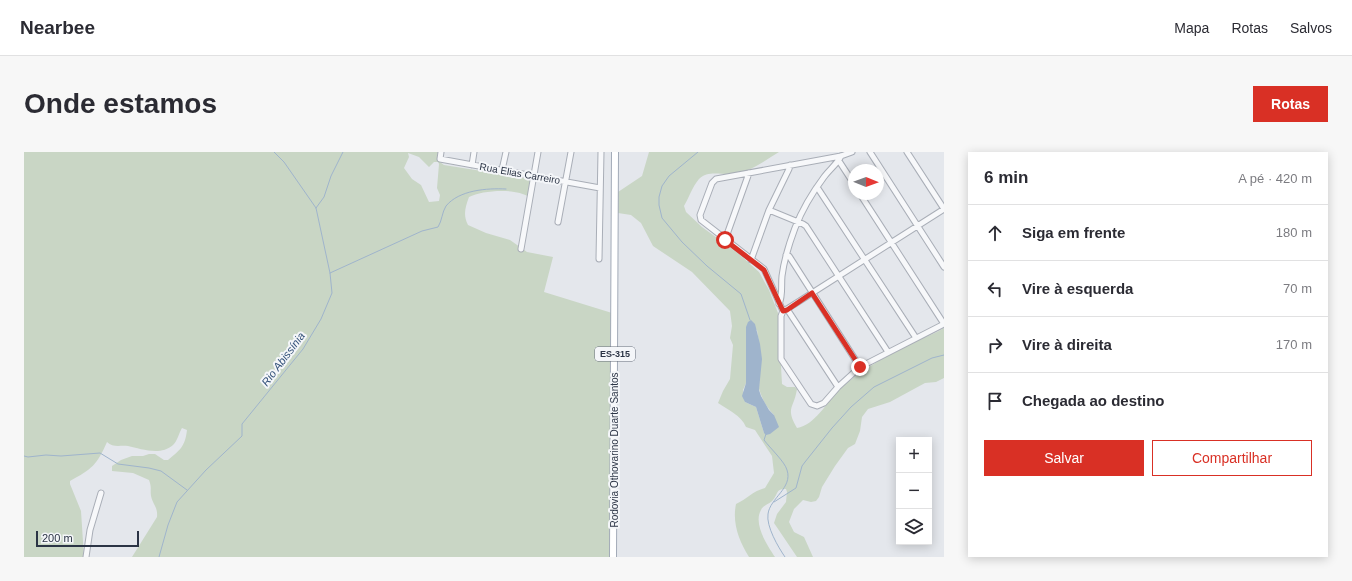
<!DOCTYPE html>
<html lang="pt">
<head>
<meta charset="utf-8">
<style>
  body { margin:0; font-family:Arial,sans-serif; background:#f7f7f7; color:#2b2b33 }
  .controls { position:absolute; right:12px; bottom:12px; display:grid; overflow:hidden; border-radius:0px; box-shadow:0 2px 10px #0003 }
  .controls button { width:36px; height:36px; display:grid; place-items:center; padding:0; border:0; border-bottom:1px solid #e1e1e2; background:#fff; color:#2b2b33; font:20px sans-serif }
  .compass { position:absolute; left:824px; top:12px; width:36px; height:36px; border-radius:50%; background:#fff; box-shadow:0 2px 10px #0003; rotate:91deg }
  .scale { position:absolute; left:12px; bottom:10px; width:103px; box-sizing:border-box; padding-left:4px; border:2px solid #2b3445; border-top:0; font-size:11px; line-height:14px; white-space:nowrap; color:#2b3445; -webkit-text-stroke:3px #f4f6f9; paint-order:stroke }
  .stop { position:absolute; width:12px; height:12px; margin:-9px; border:3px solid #d93025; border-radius:50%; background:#fff }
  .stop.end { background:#d93025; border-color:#fff; box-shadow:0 1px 4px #0008 }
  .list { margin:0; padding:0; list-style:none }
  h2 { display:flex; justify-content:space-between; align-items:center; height:52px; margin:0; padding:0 16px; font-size:17px }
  h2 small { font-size:13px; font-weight:400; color:#7c7c81 }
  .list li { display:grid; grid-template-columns:26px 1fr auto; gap:12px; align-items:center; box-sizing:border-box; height:56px; padding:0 16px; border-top:1px solid #e1e1e2 }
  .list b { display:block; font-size:15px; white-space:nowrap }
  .list em { font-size:13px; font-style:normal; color:#7c7c81 }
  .actions { display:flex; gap:8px; padding:12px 16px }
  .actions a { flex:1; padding:9px 0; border:1px solid #d93025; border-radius:0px; text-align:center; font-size:14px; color:#d93025 }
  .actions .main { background:#d93025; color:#fff }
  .icon { flex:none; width:22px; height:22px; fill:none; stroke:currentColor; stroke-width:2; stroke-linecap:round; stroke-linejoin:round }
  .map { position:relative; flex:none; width:920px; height:405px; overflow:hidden; border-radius:0px }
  header { display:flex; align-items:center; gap:24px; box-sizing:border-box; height:56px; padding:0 20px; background:#fff; border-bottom:1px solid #e1e1e2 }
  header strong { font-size:19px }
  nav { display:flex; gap:22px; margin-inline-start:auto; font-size:14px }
  .intro { display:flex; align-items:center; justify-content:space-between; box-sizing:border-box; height:96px; padding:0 24px }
  h1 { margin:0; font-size:28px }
  .button { padding:10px 18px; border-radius:0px; background:#d93025; color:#fff; font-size:14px; font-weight:700 }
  main { display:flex; gap:24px; padding:0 24px }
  aside { flex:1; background:#fff; border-radius:0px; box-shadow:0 2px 10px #0003 }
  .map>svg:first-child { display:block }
  .green { fill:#c9d6c5; fill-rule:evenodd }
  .water { fill:#9fb4cc }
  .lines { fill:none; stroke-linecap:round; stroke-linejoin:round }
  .stream { stroke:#9fb4cc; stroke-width:1 }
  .minor-casing { stroke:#a9aeb7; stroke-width:7 }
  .major-casing { stroke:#a3abb8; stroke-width:8 }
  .minor { stroke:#f7f8fa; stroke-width:5 }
  .major { stroke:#fff; stroke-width:6 }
  .route { stroke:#d93025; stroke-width:5 }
  .labels { text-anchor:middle; stroke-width:4; stroke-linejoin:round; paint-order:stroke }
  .shield { fill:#f4f6f9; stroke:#676e7b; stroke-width:1 }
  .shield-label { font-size:9px; font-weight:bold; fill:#2b3445 }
  .street-label { font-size:10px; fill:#2b3445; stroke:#f4f6f9 }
  .water-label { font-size:11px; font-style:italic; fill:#34527a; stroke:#f4f6f9 }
</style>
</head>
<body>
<header>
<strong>Nearbee</strong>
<nav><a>Mapa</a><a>Rotas</a><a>Salvos</a></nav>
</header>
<div class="intro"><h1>Onde estamos</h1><a class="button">Rotas</a></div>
<main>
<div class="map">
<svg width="920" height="405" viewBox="0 0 920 405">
  <rect width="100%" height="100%" fill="#e4e7ec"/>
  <!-- green -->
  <path class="green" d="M 0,0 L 414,0 L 413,8 L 420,13 L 508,27 L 505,45 C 492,36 459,38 445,45 C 441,56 439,63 444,73 L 462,81 L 486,88 L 503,100 L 529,105 L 520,140 L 588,161 L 587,405 L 108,405 L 133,365 C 134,355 129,353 127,344 C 126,337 128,336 125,328 L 109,321 L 88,319 L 88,314 L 97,308 L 108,304 L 119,304 L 125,302 L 131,302 L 140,308 L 144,308 C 156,298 161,295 163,278 L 158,276 C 155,281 153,290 149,293 C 137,304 117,297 104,294 C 96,293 89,296 83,290 C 73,313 68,317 46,329 L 46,332 L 57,359 L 60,405 L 0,405 ZM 384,1 L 395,5 L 405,15 L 410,10 L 414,10 L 415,12 L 413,36 L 416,43 L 415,49 L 405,50 L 397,33 L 388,27 L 380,16 L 385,5 Z
    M 625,0 L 755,0 C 740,9 725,21 708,22 C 697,23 684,18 675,27 C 668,35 665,46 660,54 L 662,60 L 678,75 L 715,102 L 735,120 L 745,138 L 754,161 L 758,232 L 763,235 L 771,235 L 773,237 C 770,257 761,255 773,276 C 791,273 802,251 815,238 C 837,217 867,201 895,188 C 903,184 912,181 920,176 L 920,226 L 912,230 L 901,231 L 866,250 L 844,257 L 838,265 L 836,279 L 831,292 L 824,296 L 811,314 L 798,335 L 795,345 L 792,349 L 787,350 L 779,348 L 770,357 L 765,370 L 770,380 L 780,385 L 789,405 L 773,405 L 750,371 L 753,362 L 762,350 L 763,340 L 762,337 C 752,336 754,342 749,348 C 746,352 739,353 737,358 C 729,372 743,393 751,405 L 725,405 C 715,389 708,371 712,352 C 723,347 729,339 741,336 L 750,321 L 748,304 L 731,278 L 722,275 C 717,263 704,258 694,251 L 699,239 L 706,227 L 709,193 L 706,186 L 708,174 L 706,159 L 668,120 L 629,94 L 617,71 L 607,63 L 594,61 L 594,40 L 618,24 ZM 722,175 L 733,178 L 736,198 L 735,237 C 738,247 743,256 750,263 L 740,281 L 732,255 L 721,250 L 719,238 L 722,231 Z"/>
  <!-- water -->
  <path class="water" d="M 727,168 L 731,172 L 736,192 L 738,207 L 735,238 L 737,244 L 745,258 L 750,263 L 755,275 L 746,282 L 742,283 L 740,281 L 732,255 L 721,250 L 718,244 L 722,231 L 722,175 L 724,170 Z"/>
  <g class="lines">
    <!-- stream -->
    <path class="stream" d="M 674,0 L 645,24 L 638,34 L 635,45 L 635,53 L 638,66 L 658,90 L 683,114 L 717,142 L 726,168
      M 292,56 L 300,45 L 307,24 L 319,0
      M 306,121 L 398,79 L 414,75 C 418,69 418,60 422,54 C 435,38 463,36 482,37
      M 742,282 L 740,288 C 746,296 761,310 763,318 C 769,336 746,346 744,362 C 742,374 754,395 761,405
      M 0,304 L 4,305 L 22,303 L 37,304 L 76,301 L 94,312 L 125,316 L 137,319 L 163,338
      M 750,350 L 772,336 L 778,314 L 781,310 L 808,276 L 827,255 L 850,235 L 908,206 L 920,203
      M 135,405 L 144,373 L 153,350 L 182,318 L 218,284 L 218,272 L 279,197 L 297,167 L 308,141 L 306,121 L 292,56 L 260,10 L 250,0"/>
    <defs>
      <path id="minor" d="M 417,0 L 416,7 L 576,36
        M 828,0 L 817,4 L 692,27 L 688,31 L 676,63 L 677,68 L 740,117 L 759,159 L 757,164 L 757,207 L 787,252 L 793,254 L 800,251 L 814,235 L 836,215 L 920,172
        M 846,0 L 920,115
        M 883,0 L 920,57
        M 815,9 L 830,32
        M 448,13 L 450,0
        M 478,18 L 482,0
        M 793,35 L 892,186
        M 836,42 L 920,172
        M 745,58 L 779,72 L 782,74 L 864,200
        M 534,70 L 547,0
        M 701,88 L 725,21
        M 497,97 L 514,0
        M 762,103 L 765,104 L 836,215
        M 575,107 L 577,0
        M 727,108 L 745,58 L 765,17 L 766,13
        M 755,152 C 759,144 757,133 758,124 C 760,108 765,92 771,76 C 778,58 788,41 800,25 C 805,18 814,11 817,4
        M 763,157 L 814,235
        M 759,159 L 763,157 L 920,57
        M 62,405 L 66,378 L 77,341"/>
      <path id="major" d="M 589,405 L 591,0"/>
    </defs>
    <!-- minor casing -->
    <use href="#minor" class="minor-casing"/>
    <!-- major casing -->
    <use href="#major" class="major-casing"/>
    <!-- minor -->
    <use href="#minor" class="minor"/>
    <!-- major -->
    <use href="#major" class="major"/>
  </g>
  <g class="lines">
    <!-- route -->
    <path class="route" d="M 701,88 L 740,118 L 759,159 L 763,158 L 788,141 L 836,215"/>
  </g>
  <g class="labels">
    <!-- shield labels -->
    <rect class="shield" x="571" y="195" width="40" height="14" rx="3"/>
    <g class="shield-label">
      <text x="591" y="205">ES-315</text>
    </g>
    <!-- street labels -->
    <g class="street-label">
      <text transform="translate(496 21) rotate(10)" y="4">Rua Elias Carreiro</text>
      <text transform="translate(590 298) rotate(-90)" y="4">Rodovia Othovarino Duarte Santos</text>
    </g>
    <!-- water labels -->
    <g class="water-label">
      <text transform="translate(259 207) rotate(-53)" y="4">Rio Abissínia</text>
    </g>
  </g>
</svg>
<div class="controls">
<button>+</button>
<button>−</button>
<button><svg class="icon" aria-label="layers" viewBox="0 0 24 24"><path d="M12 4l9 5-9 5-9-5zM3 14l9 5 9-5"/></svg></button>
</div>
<svg class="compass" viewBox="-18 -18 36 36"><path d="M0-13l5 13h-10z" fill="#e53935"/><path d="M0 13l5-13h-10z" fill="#7c7c81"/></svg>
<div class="scale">200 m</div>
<div class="stop" style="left:701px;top:88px"></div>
<div class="stop end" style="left:836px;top:215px"></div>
</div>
<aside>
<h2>6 min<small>A pé · 420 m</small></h2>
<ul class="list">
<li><svg class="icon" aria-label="ahead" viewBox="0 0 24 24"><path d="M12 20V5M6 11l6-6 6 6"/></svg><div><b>Siga em frente</b></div><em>180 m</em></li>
<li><svg class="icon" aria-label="left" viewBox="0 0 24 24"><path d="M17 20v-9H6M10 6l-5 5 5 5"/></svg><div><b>Vire à esquerda</b></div><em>70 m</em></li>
<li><svg class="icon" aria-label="right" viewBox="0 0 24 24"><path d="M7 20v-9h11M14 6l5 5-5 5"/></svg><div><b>Vire à direita</b></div><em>170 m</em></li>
<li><svg class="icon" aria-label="arrive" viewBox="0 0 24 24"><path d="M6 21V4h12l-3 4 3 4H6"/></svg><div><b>Chegada ao destino</b></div></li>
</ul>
<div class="actions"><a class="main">Salvar</a><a>Compartilhar</a></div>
</aside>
</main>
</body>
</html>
